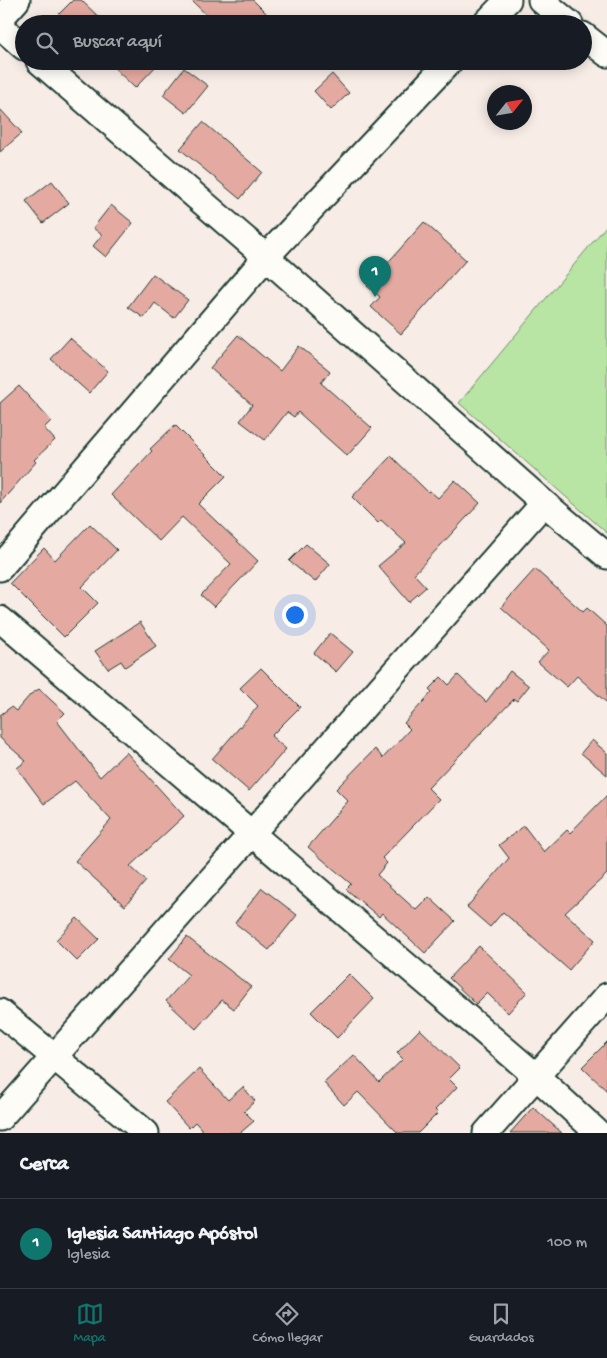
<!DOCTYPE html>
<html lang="es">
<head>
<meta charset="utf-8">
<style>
  body { margin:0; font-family:"Gochi Hand",sans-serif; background:#20242c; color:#f1f3f6 }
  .compass { position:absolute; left:487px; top:85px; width:45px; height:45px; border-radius:50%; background:#171b24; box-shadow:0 2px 12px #0003; rotate:59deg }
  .you { position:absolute; left:294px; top:614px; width:18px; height:18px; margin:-12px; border:4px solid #fff; border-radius:50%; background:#1a73e8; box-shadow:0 0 0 8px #1a73e833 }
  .badge { display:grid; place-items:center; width:32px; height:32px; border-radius:50%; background:#0f766e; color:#fff; font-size:16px; font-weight:700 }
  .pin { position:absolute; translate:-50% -41px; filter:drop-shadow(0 1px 2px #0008) }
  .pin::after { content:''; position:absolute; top:26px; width:18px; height:15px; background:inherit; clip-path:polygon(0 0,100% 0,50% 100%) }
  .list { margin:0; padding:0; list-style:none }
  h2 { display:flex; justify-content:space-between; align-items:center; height:65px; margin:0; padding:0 20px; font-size:21px }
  h2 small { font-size:16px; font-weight:400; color:#9ea1a6 }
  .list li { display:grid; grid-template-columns:32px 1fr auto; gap:15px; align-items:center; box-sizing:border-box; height:90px; padding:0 20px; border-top:1px solid #363941 }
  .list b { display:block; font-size:19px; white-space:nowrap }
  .list p { margin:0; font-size:16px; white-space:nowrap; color:#9ea1a6 }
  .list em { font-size:16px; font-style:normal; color:#9ea1a6 }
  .icon { flex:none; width:28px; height:28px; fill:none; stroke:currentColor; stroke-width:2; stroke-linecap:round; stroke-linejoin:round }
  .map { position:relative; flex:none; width:607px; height:1133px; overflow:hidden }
  .search { position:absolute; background:#171b24; box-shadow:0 2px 12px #0003; left:15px; right:15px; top:15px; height:55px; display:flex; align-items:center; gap:12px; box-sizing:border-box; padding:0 18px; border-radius:28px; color:#9ea1a6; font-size:19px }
  .sheet { height:155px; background:#171b24 }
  nav { display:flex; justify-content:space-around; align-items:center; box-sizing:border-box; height:70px; border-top:1px solid #363941; background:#171b24; font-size:14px; color:#9ea1a6 }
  nav a { display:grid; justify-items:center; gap:2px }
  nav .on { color:#0f766e }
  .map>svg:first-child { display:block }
  .green { fill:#b8e5a3; stroke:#6c916c }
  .building { fill:#e4aaa1; stroke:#1f3d34 }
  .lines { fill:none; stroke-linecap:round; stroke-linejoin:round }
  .minor-casing { stroke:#1f3d34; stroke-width:29 }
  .minor { stroke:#fdfcf7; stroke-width:25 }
</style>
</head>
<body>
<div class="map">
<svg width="607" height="1133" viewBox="0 0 607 1133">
  <rect width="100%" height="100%" fill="#f8ece6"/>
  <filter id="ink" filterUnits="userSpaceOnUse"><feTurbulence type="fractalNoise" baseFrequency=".02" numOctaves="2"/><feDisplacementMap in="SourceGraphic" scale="10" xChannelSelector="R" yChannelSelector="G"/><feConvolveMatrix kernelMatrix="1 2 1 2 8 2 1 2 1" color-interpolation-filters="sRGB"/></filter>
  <g filter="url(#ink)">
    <!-- green -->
    <path class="green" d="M 607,225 L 607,533 L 459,403 Z"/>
    <!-- building -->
    <path class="building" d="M 73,0 L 81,0 L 106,24 L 68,24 L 58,15 Z
      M 191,0 L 253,0 L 277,24 L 216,24 Z
      M 107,61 L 161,61 L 135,88 Z
      M 184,68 L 208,86 L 186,113 L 163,95 Z
      M 332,74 L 349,93 L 331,110 L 314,91 Z
      M 0,109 L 22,133 L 0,152 Z
      M 203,122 L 262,172 L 240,199 L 180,149 Z
      M 52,181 L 69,203 L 43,223 L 26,201 Z
      M 111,205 L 133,223 L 106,257 L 93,246 L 102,235 L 93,228 Z
      M 424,222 L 466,260 L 401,334 L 371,307 L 380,297 L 367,286 Z
      M 153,274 L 188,300 L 174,318 L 155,303 L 144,318 L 128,307 Z
      M 238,335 L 280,371 L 299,346 L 330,371 L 321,383 L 372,428 L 347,456 L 298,412 L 294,417 L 287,412 L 265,440 L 240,421 L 252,405 L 210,368 Z
      M 70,338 L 108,371 L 89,393 L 51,359 Z
      M 19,386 L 51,421 L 44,428 L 55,440 L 34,460 L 36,462 L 0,503 L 0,403 Z
      M 175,425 L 226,476 L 198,504 L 258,561 L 214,607 L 201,595 L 231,564 L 182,517 L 159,541 L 111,495 L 152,451 L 150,449 Z
      M 391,456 L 428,492 L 430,491 L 438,498 L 455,480 L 480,503 L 414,574 L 426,587 L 409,602 L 378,566 L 406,543 L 381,520 L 378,523 L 352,497 Z
      M 90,524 L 117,550 L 82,587 L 98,603 L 64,637 L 10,583 L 44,548 L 55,560 Z
      M 306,544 L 330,564 L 315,582 L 289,561 Z
      M 535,569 L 583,612 L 587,608 L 607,626 L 607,703 L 577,676 L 567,687 L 538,662 L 549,650 L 501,607 Z
      M 140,622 L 156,646 L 125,667 L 121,661 L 108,669 L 95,651 Z
      M 330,633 L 353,652 L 336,672 L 314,653 Z
      M 261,668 L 300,707 L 271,736 L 286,749 L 249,791 L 212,759 L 258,706 L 240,688 Z
      M 510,671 L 529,686 L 517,701 L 514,699 L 428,788 L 439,799 L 382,858 L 387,863 L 377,875 L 416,910 L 429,897 L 455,921 L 425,953 L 382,913 L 379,917 L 346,889 L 351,884 L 308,847 L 348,801 L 336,789 L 375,749 L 383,758 L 410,729 L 404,723 L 432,692 L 429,689 L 441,677 L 449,685 L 458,675 L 486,702 Z
      M 39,689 L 65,713 L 57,721 L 100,777 L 126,752 L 184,816 L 130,866 L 146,881 L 125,906 L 75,861 L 111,820 L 75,781 L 44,804 L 17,768 L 26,761 L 0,738 L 0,715 L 11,707 L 16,711 L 31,694 Z
      M 592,740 L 607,753 L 607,775 L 581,753 Z
      M 607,795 L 607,874 L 565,913 L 595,940 L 569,970 L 503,912 L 490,927 L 467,907 L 509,858 L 499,845 L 524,826 L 544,852 L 567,830 L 570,833 Z
      M 262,888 L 297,915 L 269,950 L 235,923 Z
      M 77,918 L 99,939 L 77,961 L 56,940 Z
      M 187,937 L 251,987 L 234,1009 L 222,1000 L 196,1029 L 166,1001 L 189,975 L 169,959 Z
      M 479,946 L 527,992 L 508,1013 L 487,993 L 476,1004 L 449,978 Z
      M 349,974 L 374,999 L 337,1038 L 311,1012 Z
      M 420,1029 L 460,1068 L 449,1079 L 457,1087 L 435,1110 L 438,1113 L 418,1133 L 398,1133 L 358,1092 L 344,1105 L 324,1083 L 354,1055 L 379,1082 L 403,1059 L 397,1053 Z
      M 607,1042 L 607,1091 L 582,1067 Z
      M 199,1069 L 228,1100 L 243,1087 L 255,1101 L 244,1111 L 254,1121 L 240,1133 L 205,1133 L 195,1122 L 189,1128 L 165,1102 Z
      M 533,1107 L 562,1133 L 510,1133 Z"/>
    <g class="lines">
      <defs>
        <path id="minor" d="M 541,0 L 570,24
          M 0,19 L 17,0
          M 485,24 L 508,0
          M 0,26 L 24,47
          M 583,35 L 607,54
          M 39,61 L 266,257 L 544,503 L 607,556
          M 0,568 L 266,257 L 450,61
          M 0,619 L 536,1076 L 598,1133
          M 0,1012 L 146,1133
          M 0,1118 L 544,503
          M 486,1133 L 607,996"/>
      </defs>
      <!-- minor casing -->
      <use href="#minor" class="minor-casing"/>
      <!-- minor -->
      <use href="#minor" class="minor"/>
    </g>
  </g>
</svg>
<svg class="compass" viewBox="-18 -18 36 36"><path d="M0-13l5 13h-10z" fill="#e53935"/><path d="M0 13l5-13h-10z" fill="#9ea1a6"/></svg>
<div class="you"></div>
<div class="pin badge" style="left:375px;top:297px">1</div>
<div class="search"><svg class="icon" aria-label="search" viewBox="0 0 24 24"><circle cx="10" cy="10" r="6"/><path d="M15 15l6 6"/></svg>Buscar aquí</div>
</div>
<section class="sheet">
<h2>Cerca<small></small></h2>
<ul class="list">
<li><span class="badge">1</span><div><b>Iglesia Santiago Apóstol</b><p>Iglesia</p></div><em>100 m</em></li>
</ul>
</section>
<nav>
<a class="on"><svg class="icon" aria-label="map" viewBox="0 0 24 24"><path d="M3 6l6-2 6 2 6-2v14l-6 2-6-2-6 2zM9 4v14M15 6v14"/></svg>Mapa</a>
<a><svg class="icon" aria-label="directions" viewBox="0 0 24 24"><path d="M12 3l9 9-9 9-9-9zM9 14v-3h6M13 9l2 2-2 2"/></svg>Cómo llegar</a>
<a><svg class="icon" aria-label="saved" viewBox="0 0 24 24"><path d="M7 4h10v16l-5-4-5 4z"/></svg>Guardados</a>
</nav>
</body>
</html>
